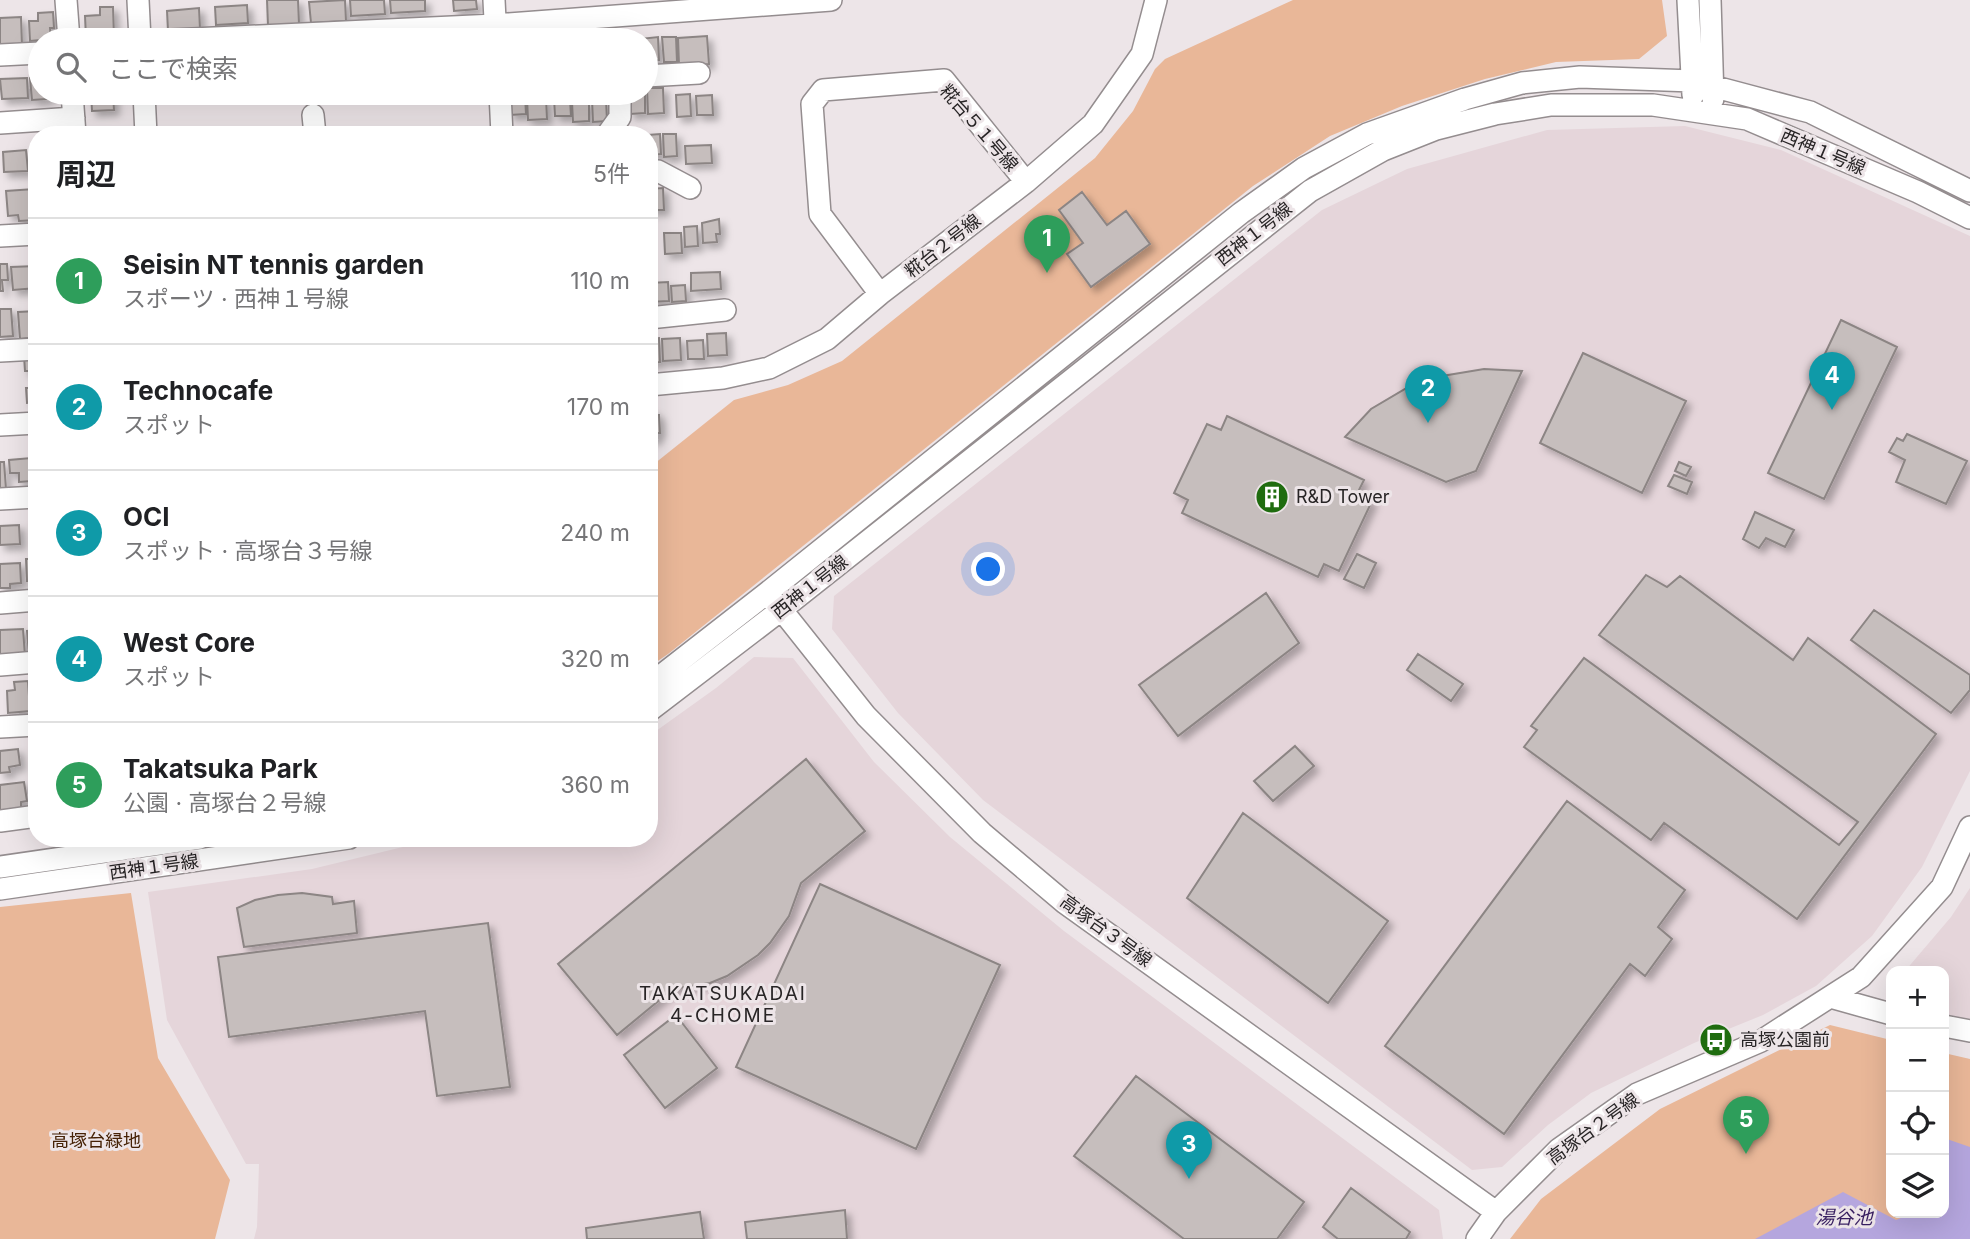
<!DOCTYPE html>
<html lang="ja">
<head>
<meta charset="utf-8">
<style>
  body { margin:0; font-family:Inter,"Noto Sans JP",sans-serif; background:#f2f2f2; color:#202124 }
  .controls { position:absolute; right:21px; bottom:21px; display:grid; overflow:hidden; border-radius:14px; box-shadow:0 7px 28px #0002 }
  .controls button { width:63px; height:63px; display:grid; place-items:center; padding:0; border:0; border-bottom:2px solid #e0e0e0; background:#fff; color:#202124; font:35px sans-serif }
  .you { position:absolute; left:989px; top:570px; width:24px; height:24px; margin:-18px; border:5px solid #fff; border-radius:50%; background:#1a73e8; box-shadow:0 0 0 10px #1a73e833 }
  .badge { display:grid; place-items:center; width:46px; height:46px; border-radius:50%; background:#1a73e8; color:#fff; font-size:23px; font-weight:700 }
  .pin { position:absolute; translate:-50% -58px; filter:drop-shadow(0 2px 4px #0008) }
  .pin::after { content:''; position:absolute; top:37px; width:24px; height:21px; background:inherit; clip-path:polygon(0 0,100% 0,50% 100%) }
  .list { margin:0; padding:0; list-style:none }
  h2 { display:flex; justify-content:space-between; align-items:center; height:91px; margin:0; padding:0 28px; font-size:30px }
  h2 small { font-size:23px; font-weight:400; color:#757577 }
  .list li { display:grid; grid-template-columns:46px 1fr auto; gap:21px; align-items:center; box-sizing:border-box; height:126px; padding:0 28px; border-top:2px solid #e0e0e0 }
  .list b { display:block; font-size:26px; white-space:nowrap }
  .list p { margin:0; font-size:23px; white-space:nowrap; color:#757577 }
  .list em { font-size:23px; font-style:normal; color:#757577 }
  .icon { flex:none; width:38px; height:38px; fill:none; stroke:currentColor; stroke-width:2; stroke-linecap:round; stroke-linejoin:round }
  .map { position:relative; flex:none; width:1970px; height:1239px; overflow:hidden }
  .search { position:absolute; background:#fff; box-shadow:0 7px 28px #0002; left:28px; top:28px; width:630px; height:77px; display:flex; align-items:center; gap:18px; box-sizing:border-box; padding:0 24px; border-radius:38px; color:#757577; font-size:26px }
  .panel { position:absolute; background:#fff; box-shadow:0 7px 28px #0002; left:28px; top:126px; width:630px; height:721px; border-radius:28px }
  .map>svg:first-child { display:block }
  .built { fill:#e5d5da }
  .green { fill:#e9b798 }
  .water { fill:#b5a6de }
  .building { fill:#c6bebd; stroke:#8c8584; stroke-width:2; filter:url(#shadow) }
  .lines { fill:none; stroke-linecap:round; stroke-linejoin:round }
  .minor-casing { stroke:#948d8f; stroke-width:24 }
  .minor { stroke:#fff; stroke-width:21 }
  .labels { text-anchor:middle; stroke-width:6; stroke-linejoin:round; paint-order:stroke }
  .street-label { font-size:18px; fill:#282526; stroke:#ede5e8 }
  .poi-label { font-size:18px; fill:#282526; stroke:#ede5e8; text-anchor:start }
  .park-label { font-size:18px; fill:#462206; stroke:#ede5e8 }
  .neighbourhood-label { font-size:19px; letter-spacing:2px; fill:#282526; stroke:#ede5e8 }
  .water-label { font-size:19px; font-style:italic; fill:#381f61; stroke:#ede5e8 }
</style>
</head>
<body>
<div class="map">
<svg width="1970" height="1239" viewBox="0 0 1970 1239">
  <defs>
    <filter id="shadow"><feDropShadow dx="5" dy="5" stdDeviation="3.5" flood-color="#0004"/></filter>
  </defs>
  <rect width="100%" height="100%" fill="#ede5e8"/>
  <!-- built -->
  <path class="built" d="M 1685,126 L 1781,150 L 1970,236 L 1970,771 L 1922,867 L 1872,936 L 1816,986 L 1763,1015 L 1694,1043 L 1591,1093 L 1548,1125 L 1502,1167 L 1472,1170 L 983,800 L 898,713 L 832,629 L 834,596 L 1322,210 L 1407,169 L 1547,130 Z
    M 754,657 L 793,658 L 874,762 L 950,837 L 1064,931 L 1439,1210 L 1443,1239 L 254,1239 L 257,1227 L 259,1164 L 246,1164 L 167,1020 L 148,892 L 312,869 L 440,838 L 649,838 L 649,736 L 716,688 Z
    M 1970,888 L 1970,1035 L 1944,1030 L 1944,971 L 1905,971 L 1951,917 Z"/>
  <!-- green -->
  <path class="green" d="M 1293,0 L 1662,0 L 1667,36 L 1639,59 L 1556,62 L 1485,79 L 1402,106 L 1330,136 L 1253,186 L 668,654 L 649,667 L 649,468 L 734,400 L 788,385 L 842,361 L 1095,158 L 1133,111 L 1155,69 L 1165,59 Z
    M 131,893 L 158,1058 L 230,1180 L 215,1239 L 0,1239 L 0,907 Z
    M 1830,1025 L 1891,1040 L 1891,1213 L 1944,1213 L 1944,1053 L 1970,1059 L 1970,1239 L 1510,1239 L 1541,1199 L 1660,1109 Z"/>
  <!-- water -->
  <path class="water" d="M 1944,1138 L 1970,1147 L 1970,1239 L 1755,1239 L 1843,1192 L 1896,1220 L 1913,1213 L 1944,1213 Z"/>
  <!-- building -->
  <path class="building" d="M 267,0 L 298,0 L 299,24 L 268,26 Z
    M 345,0 L 346,21 L 311,23 L 309,2 Z
    M 350,0 L 384,0 L 385,14 L 351,16 Z
    M 390,0 L 425,0 L 425,11 L 391,13 Z
    M 453,0 L 476,0 L 477,9 L 454,11 Z
    M 247,5 L 248,23 L 216,25 L 215,7 Z
    M 100,7 L 113,7 L 114,37 L 86,38 L 85,16 L 100,15 Z
    M 199,8 L 200,29 L 168,31 L 167,11 Z
    M 53,12 L 54,28 L 50,28 L 51,39 L 30,41 L 29,21 L 38,21 L 38,13 Z
    M 21,17 L 22,45 L 0,46 L 0,18 Z
    M 707,36 L 709,64 L 679,65 L 678,38 Z
    M 658,37 L 659,60 L 646,61 L 646,40 L 631,40 Z
    M 662,37 L 676,37 L 677,62 L 664,62 Z
    M 27,78 L 28,98 L 2,99 L 0,79 Z
    M 30,78 L 40,78 L 40,93 L 55,93 L 55,95 L 46,95 L 47,99 L 32,100 Z
    M 647,88 L 663,88 L 664,113 L 648,114 Z
    M 91,93 L 113,93 L 114,110 L 92,111 Z
    M 629,93 L 645,93 L 645,113 L 630,114 Z
    M 690,94 L 691,116 L 677,117 L 676,95 Z
    M 525,95 L 526,114 L 510,115 L 510,96 Z
    M 712,95 L 713,115 L 697,115 L 696,96 Z
    M 546,97 L 547,119 L 528,120 L 527,98 Z
    M 554,99 L 570,99 L 571,116 L 555,116 Z
    M 606,99 L 607,121 L 593,122 L 592,100 Z
    M 572,102 L 589,102 L 589,121 L 573,122 Z
    M 660,134 L 661,154 L 649,155 L 649,135 L 647,135 Z
    M 663,134 L 676,134 L 677,156 L 664,157 Z
    M 711,145 L 712,163 L 686,164 L 685,146 Z
    M 26,150 L 28,171 L 4,172 L 3,152 Z
    M 663,188 L 664,210 L 649,210 L 649,189 Z
    M 34,189 L 37,220 L 19,221 L 18,215 L 8,216 L 6,191 Z
    M 1082,192 L 1107,225 L 1126,211 L 1150,244 L 1091,287 L 1067,254 L 1083,243 L 1059,210 Z
    M 719,219 L 720,234 L 716,234 L 717,242 L 703,243 L 702,223 Z
    M 697,226 L 698,246 L 685,247 L 684,227 Z
    M 664,233 L 681,233 L 682,253 L 665,254 Z
    M 0,264 L 7,264 L 8,280 L 2,280 L 3,291 L 0,291 Z
    M 36,266 L 37,288 L 13,290 L 11,267 Z
    M 720,272 L 721,289 L 691,291 L 691,273 Z
    M 668,282 L 669,301 L 649,302 L 649,283 Z
    M 685,285 L 686,301 L 672,302 L 671,286 Z
    M 0,309 L 11,309 L 13,336 L 0,337 Z
    M 37,311 L 37,337 L 20,339 L 18,312 Z
    M 1841,320 L 1897,347 L 1824,499 L 1768,473 Z
    M 726,333 L 727,355 L 708,356 L 707,334 Z
    M 659,338 L 660,362 L 649,363 L 649,339 Z
    M 680,338 L 681,360 L 663,361 L 662,339 Z
    M 703,340 L 704,359 L 688,359 L 687,341 Z
    M 1583,353 L 1686,401 L 1642,493 L 1540,443 Z
    M 24,356 L 37,356 L 37,371 L 25,371 Z
    M 1484,369 L 1522,371 L 1476,471 L 1446,482 L 1345,437 L 1371,409 L 1405,389 L 1436,377 Z
    M 26,388 L 37,388 L 37,402 L 27,403 Z
    M 649,411 L 655,411 L 655,415 L 659,415 L 660,433 L 656,433 L 657,439 L 649,439 Z
    M 1227,416 L 1364,480 L 1357,494 L 1372,501 L 1339,571 L 1324,564 L 1318,577 L 1182,513 L 1188,500 L 1174,493 L 1207,424 L 1221,430 Z
    M 1907,434 L 1967,461 L 1946,504 L 1896,482 L 1905,460 L 1889,452 L 1897,438 L 1903,441 Z
    M 31,458 L 32,481 L 19,482 L 19,473 L 10,473 L 9,460 Z
    M 0,462 L 4,462 L 6,489 L 0,490 Z
    M 1679,462 L 1691,467 L 1686,476 L 1675,471 Z
    M 1674,475 L 1692,482 L 1687,494 L 1668,486 Z
    M 1755,512 L 1794,530 L 1785,547 L 1766,538 L 1759,548 L 1743,539 Z
    M 30,520 L 37,520 L 37,541 L 31,542 Z
    M 19,525 L 20,544 L 0,545 L 0,526 Z
    M 1357,554 L 1376,563 L 1364,588 L 1344,579 Z
    M 26,559 L 37,559 L 37,581 L 27,581 Z
    M 20,563 L 21,583 L 10,584 L 10,588 L 0,588 L 0,564 Z
    M 1646,575 L 1667,587 L 1680,576 L 1793,660 L 1808,638 L 1936,734 L 1797,919 L 1664,823 L 1651,840 L 1524,747 L 1537,730 L 1531,726 L 1584,658 L 1839,845 L 1858,822 L 1599,635 Z
    M 1266,593 L 1299,643 L 1178,736 L 1139,685 Z
    M 1874,610 L 1970,675 L 1970,690 L 1951,713 L 1851,640 Z
    M 23,629 L 25,656 L 0,657 L 0,630 Z
    M 37,630 L 37,654 L 29,654 L 27,631 Z
    M 1418,654 L 1463,684 L 1451,701 L 1407,670 Z
    M 28,681 L 30,711 L 8,713 L 7,691 L 15,690 L 14,682 Z
    M 1295,746 L 1314,766 L 1273,801 L 1254,781 Z
    M 18,749 L 20,765 L 9,767 L 10,772 L 0,773 L 0,751 Z
    M 806,759 L 865,831 L 801,883 L 789,916 L 770,943 L 758,955 L 727,976 L 710,983 L 673,989 L 617,1035 L 558,964 Z
    M 24,782 L 27,801 L 21,802 L 21,809 L 0,812 L 0,785 Z
    M 1567,801 L 1685,890 L 1658,927 L 1672,939 L 1645,976 L 1630,964 L 1504,1134 L 1385,1046 Z
    M 1243,813 L 1388,921 L 1328,1003 L 1187,898 Z
    M 820,884 L 1000,965 L 916,1149 L 736,1067 Z
    M 302,893 L 332,897 L 333,904 L 354,901 L 357,933 L 244,947 L 237,908 L 255,900 L 278,895 Z
    M 488,923 L 510,1087 L 437,1096 L 425,1011 L 229,1037 L 218,957 Z
    M 676,1015 L 717,1068 L 665,1108 L 624,1055 Z
    M 1136,1076 L 1304,1202 L 1277,1239 L 1184,1239 L 1074,1156 Z
    M 1351,1188 L 1410,1232 L 1406,1239 L 1338,1239 L 1323,1227 Z
    M 845,1210 L 847,1239 L 747,1239 L 745,1222 Z
    M 700,1212 L 704,1239 L 587,1239 L 586,1228 Z"/>
  <g class="lines">
    <defs>
      <path id="minor" d="M 66,0 L 69,40
        M 138,0 L 140,40
        M 494,0 L 496,40
        M 1688,0 L 1693,95
        M 1710,0 L 1713,99
        M 171,40 L 495,25 L 831,0
        M 0,55 L 40,53
        M 646,76 L 699,73
        M 72,93 L 75,135
        M 144,93 L 146,135
        M 500,93 L 502,135
        M 313,115 L 315,135
        M 0,123 L 74,118
        M 607,135 L 620,117 L 620,93
        M 649,171 L 658,171 L 690,188
        M 0,236 L 37,234
        M 880,294 L 820,214 L 812,104 L 823,90 L 944,80 L 1026,182
        M 649,318 L 725,310
        M 0,351 L 37,349
        M 649,385 L 723,378 L 769,368 L 827,339 L 880,294 L 1026,182 L 1093,124 L 1142,54 L 1156,0
        M 0,425 L 37,423
        M 0,499 L 37,497
        M 773,599 L 866,716 L 982,833 L 1065,903 L 1496,1212
        M 0,603 L 37,600
        M 0,665 L 37,662
        M 649,685 L 767,593 L 1241,213 L 1304,168 L 1367,134 L 1465,99 L 1522,83 L 1580,77 L 1693,81 L 1810,112 L 1970,191
        M 649,711 L 781,610 L 1310,191 L 1383,150 L 1436,129 L 1495,114 L 1551,105 L 1653,105 L 1747,119 L 1918,192 L 1970,218
        M 0,727 L 37,725
        M 0,821 L 37,816
        M 0,867 L 200,838
        M 0,889 L 349,838
        M 1830,997 L 1891,1014
        M 1944,1026 L 1970,1031
        M 1477,1239 L 1496,1212 L 1559,1149 L 1637,1094 L 1761,1041 L 1861,977 L 1942,887 L 1970,827"/>
    </defs>
    <!-- minor casing -->
    <use href="#minor" class="minor-casing"/>
    <!-- minor -->
    <use href="#minor" class="minor"/>
  </g>
  <!-- icons -->
  <defs>
    <symbol id="building-disc" viewBox="-11 -11 22 22"><circle r="9.5" fill="#1f6c0f" stroke="#ede5e8"/><path d="M-4-6H4V6H1V3H-1V6H-4ZM-2.5-4.3h1.7v1.8h-1.7ZM.8-4.3h1.7v1.8H.8ZM-2.5-1h1.7V.8h-1.7ZM.8-1h1.7V.8H.8Z" fill="#fff"/></symbol>
    <symbol id="bus-disc" viewBox="-11 -11 22 22"><circle r="9.5" fill="#1f6c0f" stroke="#ede5e8"/><path d="M-5-6H5V4H4V6H2V4H-2V6H-4V4H-5ZM-3.5-4V0h7V-4ZM-3.5 1.2v1.5H-2V1.2ZM2 1.2v1.5H3.5V1.2Z" fill="#fff"/></symbol>
  </defs>
  <g fill-rule="evenodd">
    <use href="#building-disc" x="1253" y="478" width="38" height="38"/>
    <use href="#bus-disc" x="1697" y="1021" width="38" height="38"/>
  </g>
  <g class="labels">
    <!-- street labels -->
    <g class="street-label">
      <text transform="translate(979 128) rotate(49)" y="6">糀台５１号線</text>
      <text transform="translate(1823 152) rotate(23)" y="6">西神１号線</text>
      <text transform="translate(1254 234) rotate(-38)" y="6">西神１号線</text>
      <text transform="translate(943 246) rotate(-38)" y="6">糀台２号線</text>
      <text transform="translate(810 587) rotate(-38)" y="6">西神１号線</text>
      <text transform="translate(154 867) rotate(-8)" y="6">西神１号線</text>
      <text transform="translate(1106 931) rotate(36)" y="6">高塚台３号線</text>
      <text transform="translate(1593 1129) rotate(-36)" y="6">高塚台２号線</text>
    </g>
    <!-- poi labels -->
    <g class="poi-label">
      <text x="1296" y="503">R&amp;D Tower</text>
      <text x="1740" y="1046">高塚公園前</text>
    </g>
    <!-- park labels -->
    <g class="park-label">
      <text x="96" y="1147">高塚台緑地</text>
    </g>
    <!-- neighbourhood labels -->
    <g class="neighbourhood-label">
      <text x="723" y="1000">TAKATSUKADAI<tspan x="723" dy="22">4-CHOME</tspan></text>
    </g>
    <!-- water labels -->
    <g class="water-label">
      <text x="1844" y="1224">湯谷池</text>
    </g>
  </g>
</svg>
<div class="controls">
<button>+</button>
<button>−</button>
<button><svg class="icon" aria-label="locate" viewBox="0 0 24 24"><circle cx="12" cy="12" r="6"/><path d="M12 2v4M12 18v4M2 12h4M18 12h4"/></svg></button>
<button><svg class="icon" aria-label="layers" viewBox="0 0 24 24"><path d="M12 4l9 5-9 5-9-5zM3 14l9 5 9-5"/></svg></button>
</div>
<div class="you"></div>
<div class="pin badge" style="left:1047px;top:273px;background:#2e9e5b">1</div>
<div class="pin badge" style="left:1428px;top:423px;background:#0f9aa8">2</div>
<div class="pin badge" style="left:1189px;top:1179px;background:#0f9aa8">3</div>
<div class="pin badge" style="left:1832px;top:410px;background:#0f9aa8">4</div>
<div class="pin badge" style="left:1746px;top:1154px;background:#2e9e5b">5</div>
<div class="search"><svg class="icon" aria-label="search" viewBox="0 0 24 24"><circle cx="10" cy="10" r="6"/><path d="M15 15l6 6"/></svg>ここで検索</div>
<section class="panel">
<h2>周辺<small>5件</small></h2>
<ul class="list">
<li><span class="badge" style="background:#2e9e5b">1</span><div><b>Seisin NT tennis garden</b><p>スポーツ · 西神１号線</p></div><em>110 m</em></li>
<li><span class="badge" style="background:#0f9aa8">2</span><div><b>Technocafe</b><p>スポット</p></div><em>170 m</em></li>
<li><span class="badge" style="background:#0f9aa8">3</span><div><b>OCI</b><p>スポット · 高塚台３号線</p></div><em>240 m</em></li>
<li><span class="badge" style="background:#0f9aa8">4</span><div><b>West Core</b><p>スポット</p></div><em>320 m</em></li>
<li><span class="badge" style="background:#2e9e5b">5</span><div><b>Takatsuka Park</b><p>公園 · 高塚台２号線</p></div><em>360 m</em></li>
</ul>
</section>
</div>
</body>
</html>
